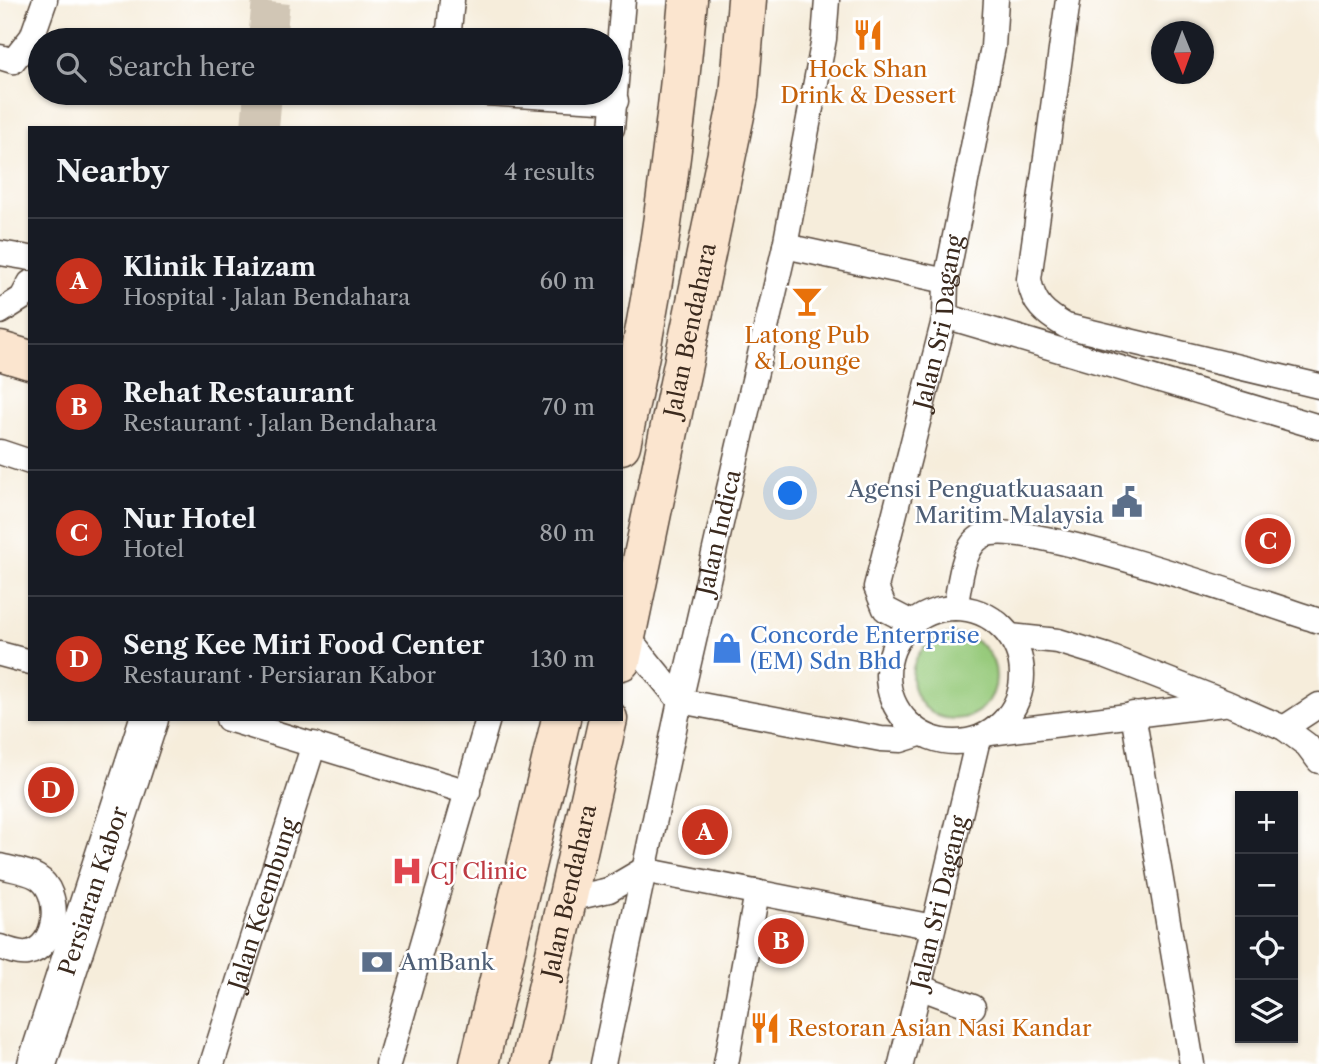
<!DOCTYPE html>
<html lang="en">
<head>
<meta charset="utf-8">
<style>
  body { margin:0; font-family:"Libre Caslon Text",serif; background:#20242c; color:#f1f3f6 }
  .controls { position:absolute; right:21px; bottom:21px; display:grid; overflow:hidden; border-radius:0px; box-shadow:0 2px 5px #0004 }
  .controls button { width:63px; height:63px; display:grid; place-items:center; padding:0; border:0; border-bottom:2px solid #363941; background:#171b24; color:#f1f3f6; font:35px sans-serif }
  .compass { position:absolute; left:1151px; top:21px; width:63px; height:63px; border-radius:50%; background:#171b24; box-shadow:0 2px 5px #0004; rotate:179deg }
  .you { position:absolute; left:791px; top:494px; width:24px; height:24px; margin:-18px; border:5px solid #fff; border-radius:50%; background:#1a73e8; box-shadow:0 0 0 10px #1a73e833 }
  .badge { display:grid; place-items:center; width:46px; height:46px; border-radius:50%; background:#c8321e; color:#fff; font-size:23px; font-weight:700 }
  .pin { position:absolute; translate:-50% -50%; border:4px solid #fff; box-shadow:0 2px 7px #0006 }
  .list { margin:0; padding:0; list-style:none }
  h2 { display:flex; justify-content:space-between; align-items:center; height:91px; margin:0; padding:0 28px; font-size:30px }
  h2 small { font-size:23px; font-weight:400; color:#9ea1a6 }
  .list li { display:grid; grid-template-columns:46px 1fr auto; gap:21px; align-items:center; box-sizing:border-box; height:126px; padding:0 28px; border-top:2px solid #363941 }
  .list b { display:block; font-size:26px; white-space:nowrap }
  .list p { margin:0; font-size:23px; white-space:nowrap; color:#9ea1a6 }
  .list em { font-size:23px; font-style:normal; color:#9ea1a6 }
  .icon { flex:none; width:38px; height:38px; fill:none; stroke:currentColor; stroke-width:2; stroke-linecap:round; stroke-linejoin:round }
  .map { position:relative; flex:none; width:1319px; height:1064px; overflow:hidden }
  .search { position:absolute; background:#171b24; box-shadow:0 2px 5px #0004; left:28px; top:28px; width:595px; height:77px; display:flex; align-items:center; gap:18px; box-sizing:border-box; padding:0 24px; border-radius:38px; color:#9ea1a6; font-size:26px }
  .panel { position:absolute; background:#171b24; box-shadow:0 2px 5px #0004; left:28px; top:126px; width:595px; height:595px; border-radius:0px }
  .map>svg:first-child { display:block }
  .green { fill:#97ca7b; stroke:#697a4c; stroke-width:2 }
  .lines { fill:none; stroke-linecap:round; stroke-linejoin:round }
  .street-tunnel { stroke:#d1c6b5; stroke-width:38; stroke-dasharray:38 19; stroke-linecap:butt }
  .lane-casing { stroke:#57473a; stroke-width:27 }
  .street-casing { stroke:#57473a; stroke-width:41 }
  .secondary-casing { stroke:#57473a; stroke-width:41 }
  .lane { stroke:#fff; stroke-width:24 }
  .street { stroke:#fff; stroke-width:38 }
  .secondary { stroke:#fbe5cf; stroke-width:38 }
  .labels { text-anchor:middle; stroke-width:5; stroke-linejoin:round; paint-order:stroke }
  .food-label { font-size:23px; fill:#c56008; stroke:#fff }
  .street-label { font-size:23px; fill:#3b2a1e; stroke:#fff }
  .service-label { font-size:23px; fill:#4e5e75; stroke:#fff; text-anchor:end }
  .shop-label { font-size:23px; fill:#366cbe; stroke:#fff; text-anchor:start }
  .health-label { font-size:23px; fill:#be3a42; stroke:#fff; text-anchor:start }
</style>
</head>
<body>
<div class="map">
<svg width="1319" height="1064" viewBox="0 0 1319 1064">
  <rect width="100%" height="100%" fill="#fff"/>
  <filter id="ink" filterUnits="userSpaceOnUse"><feTurbulence type="fractalNoise" baseFrequency=".0143" numOctaves="2"/><feDisplacementMap in="SourceGraphic" scale="14" xChannelSelector="R" yChannelSelector="G"/><feConvolveMatrix kernelMatrix="1 2 1 2 8 2 1 2 1" color-interpolation-filters="sRGB"/></filter>
  <filter id="wash" filterUnits="userSpaceOnUse"><feTurbulence type="fractalNoise" baseFrequency=".00686" numOctaves="4" result="noise"/><feDisplacementMap in="SourceGraphic" scale="28" xChannelSelector="R" yChannelSelector="G"/><feGaussianBlur stdDeviation="1.57" result="paint"/><feColorMatrix in="noise" values="0 0 0 0 0 0 0 0 0 0 0 0 0 0 0 0 0 1.4 0 .05"/><feComposite in="paint" operator="in"/></filter>
  <g filter="url(#wash)">
    <rect width="100%" height="100%" fill="#f6eddb"/>
    <!-- green -->
    <path class="green" d="M912 677a42 42 0 1 1 84 0a42 42 0 1 1-84 0Z"/>
  </g>
  <g filter="url(#ink)">
    <g class="lines">
      <!-- street-tunnel -->
      <path class="street-tunnel" d="M 267,40 L 271,0
        M 260,128 L 263,93"/>
      <defs>
        <g id="lane">
          <path d="M 1068,0 L 1029,279 C 1033,304 1044,313 1066,326 L 1319,386"/>
          <path d="M 448,40 L 452,0"/>
          <path d="M 0,57 L 13,61 L 32,37 L 45,0"/>
          <path d="M 486,93 L 616,101"/>
          <path d="M 612,128 L 623,0"/>
          <path d="M 785,246 L 946,281"/>
          <path d="M 0,253 L 30,258"/>
          <path d="M 0,312 L 22,298 L 30,283"/>
          <path d="M 945,316 L 1319,427"/>
          <path d="M 0,452 L 30,462"/>
          <circle cx="955" cy="675" r="67"/>
          <path d="M 955,608 C 960,587 961,547 982,536 C 1019,516 1266,604 1319,621"/>
          <path id="s1" d="M 912,623 L 885,609 L 876,587 L 945,316 L 946,281 L 993,47 L 996,0"/>
          <path d="M 627,636 L 680,701 L 881,739 L 901,740 L 920,734"/>
          <path d="M 1010,636 L 1058,641 L 1107,656 L 1227,703 L 1284,728 L 1307,745 L 1319,761"/>
          <path d="M 0,654 L 30,662"/>
          <path d="M 1133,714 L 1192,1064"/>
          <path d="M 228,719 L 468,792"/>
          <path d="M 1284,728 L 1319,705"/>
          <path d="M 990,733 L 1223,704"/>
          <path d="M 0,866 C 11,869 27,871 37,877 C 63,892 58,948 27,953 C 18,954 8,950 0,947"/>
          <path d="M 565,900 L 609,890 L 643,870 L 933,927"/>
          <path d="M 919,987 L 973,1007"/>
          <path id="s2" d="M 212,1064 L 314,744"/>
          <path d="M 388,1064 L 488,719"/>
          <path id="s3" d="M 603,1064 L 680,701 L 785,246 L 824,39 L 827,0"/>
          <path d="M 726,1064 L 757,892"/>
          <path id="s4" d="M 901,1064 L 978,739"/>
        </g>
        <g id="street">
          <path id="s5" d="M 37,1064 L 149,719"/>
        </g>
        <g id="secondary">
          <path d="M 0,351 L 30,360"/>
          <path d="M 621,445 C 655,298 674,150 688,0"/>
          <path id="s6" d="M 621,661 L 739,96 L 747,0"/>
          <path d="M 479,1064 L 561,719"/>
          <path id="s7" d="M 530,1064 L 608,719"/>
        </g>
      </defs>
      <!-- lane casing -->
      <use href="#lane" class="lane-casing"/>
      <!-- street casing -->
      <use href="#street" class="street-casing"/>
      <!-- secondary casing -->
      <use href="#secondary" class="secondary-casing"/>
      <!-- lane -->
      <use href="#lane" class="lane"/>
      <!-- street -->
      <use href="#street" class="street"/>
      <!-- secondary -->
      <use href="#secondary" class="secondary"/>
    </g>
  </g>
  <!-- icons -->
  <defs>
    <symbol id="restaurant-bare" viewBox="-9 -9 18 18"><path d="M-5-6h1v4h1v-4h1v4h1v-4h1v5L-1.5 .5V6h-2V.5L-5-1ZM5-6V6H3V1.5H1.5Q1.5-4 5-6Z" fill="#e8710a" stroke="#fff" stroke-width="2.5" paint-order="stroke"/></symbol>
    <symbol id="bar-bare" viewBox="-9 -9 18 18"><path d="M-6-5H6L.8 .8V4.5H3.5V6h-7V4.5H-.8V.8Z" fill="#e8710a" stroke="#fff" stroke-width="2.5" paint-order="stroke"/></symbol>
    <symbol id="civic-bare" viewBox="-9 -9 18 18"><path d="M-.6-6.5H3V-4.5H.6V-3L4-1V1h2V6H-6V1h2V-1L-.6-3ZM-1.2 2.5V6h2.4V2.5Z" fill="#5c6f8a" stroke="#fff" stroke-width="2.5" paint-order="stroke"/></symbol>
    <symbol id="shop-bare" viewBox="-9 -9 18 18"><path d="M-5-2.5h2.3a2.7 3.5 0 0 1 5.4 0H5L5.5 6h-11ZM-1.5-2.5h3a1.5 2.3 0 0 0-3 0Z" fill="#3f7fe0" stroke="#fff" stroke-width="2.5" paint-order="stroke"/></symbol>
    <symbol id="hospital-bare" viewBox="-9 -9 18 18"><path d="M-5-5h3v3.5h4V-5h3V5h-3V1.5h-4V5h-3Z" fill="#e0444e" stroke="#fff" stroke-width="2.5" paint-order="stroke"/></symbol>
    <symbol id="bank-bare" viewBox="-9 -9 18 18"><path d="M-6-4H6V4H-6ZM0-2.3a2.3 2.3 0 1 0 0 4.6a2.3 2.3 0 1 0 0-4.6Z" fill="#5c6f8a" stroke="#fff" stroke-width="2.5" paint-order="stroke"/></symbol>
  </defs>
  <g fill-rule="evenodd">
    <use href="#restaurant-bare" x="846" y="13" width="44" height="44"/>
    <use href="#bar-bare" x="785" y="279" width="44" height="44"/>
    <use href="#civic-bare" x="1105" y="480" width="44" height="44"/>
    <use href="#shop-bare" x="705" y="626" width="44" height="44"/>
    <use href="#hospital-bare" x="385" y="849" width="44" height="44"/>
    <use href="#bank-bare" x="355" y="940" width="44" height="44"/>
    <use href="#restaurant-bare" x="743" y="1006" width="44" height="44"/>
  </g>
  <g class="labels">
    <!-- food labels -->
    <g class="food-label">
      <text x="868" y="77">Hock Shan<tspan x="868" dy="26">Drink &amp; Dessert</tspan></text>
      <text x="807" y="343">Latong Pub<tspan x="807" dy="26">&amp; Lounge</tspan></text>
      <text x="788" y="1036" text-anchor="start">Restoran Asian Nasi Kandar</text>
    </g>
    <!-- street labels -->
    <g class="street-label">
      <text dy="8" stroke="none"><textPath href="#s1" startOffset="327">Jalan Sri Dagang</textPath></text>
      <text dy="8" stroke="none"><textPath href="#s6" startOffset="338">Jalan Bendahara</textPath></text>
      <text dy="8" stroke="none"><textPath href="#s3" startOffset="544">Jalan Indica</textPath></text>
      <text dy="8" stroke="none"><textPath href="#s7" startOffset="177">Jalan Bendahara</textPath></text>
      <text dy="8" stroke="none"><textPath href="#s5" startOffset="182">Persiaran Kabor</textPath></text>
      <text dy="8" stroke="none"><textPath href="#s4" startOffset="166">Jalan Sri Dagang</textPath></text>
      <text dy="8" stroke="none"><textPath href="#s2" startOffset="168">Jalan Keembung</textPath></text>
    </g>
    <!-- service labels -->
    <g class="service-label">
      <text x="1104" y="497">Agensi Penguatkuasaan<tspan x="1104" dy="26">Maritim Malaysia</tspan></text>
      <text x="400" y="970" text-anchor="start">AmBank</text>
    </g>
    <!-- shop labels -->
    <g class="shop-label">
      <text x="750" y="643">Concorde Enterprise<tspan x="750" dy="26">(EM) Sdn Bhd</tspan></text>
    </g>
    <!-- health labels -->
    <g class="health-label">
      <text x="430" y="879">CJ Clinic</text>
    </g>
  </g>
</svg>
<div class="controls">
<button>+</button>
<button>−</button>
<button><svg class="icon" aria-label="locate" viewBox="0 0 24 24"><circle cx="12" cy="12" r="6"/><path d="M12 2v4M12 18v4M2 12h4M18 12h4"/></svg></button>
<button><svg class="icon" aria-label="layers" viewBox="0 0 24 24"><path d="M12 4l9 5-9 5-9-5zM3 14l9 5 9-5"/></svg></button>
</div>
<svg class="compass" viewBox="-18 -18 36 36"><path d="M0-13l5 13h-10z" fill="#e53935"/><path d="M0 13l5-13h-10z" fill="#9ea1a6"/></svg>
<div class="you"></div>
<div class="pin badge" style="left:705px;top:832px">A</div>
<div class="pin badge" style="left:781px;top:941px">B</div>
<div class="pin badge" style="left:1268px;top:541px">C</div>
<div class="pin badge" style="left:51px;top:790px">D</div>
<div class="search"><svg class="icon" aria-label="search" viewBox="0 0 24 24"><circle cx="10" cy="10" r="6"/><path d="M15 15l6 6"/></svg>Search here</div>
<section class="panel">
<h2>Nearby<small>4 results</small></h2>
<ul class="list">
<li><span class="badge">A</span><div><b>Klinik Haizam</b><p>Hospital · Jalan Bendahara</p></div><em>60 m</em></li>
<li><span class="badge">B</span><div><b>Rehat Restaurant</b><p>Restaurant · Jalan Bendahara</p></div><em>70 m</em></li>
<li><span class="badge">C</span><div><b>Nur Hotel</b><p>Hotel</p></div><em>80 m</em></li>
<li><span class="badge">D</span><div><b>Seng Kee Miri Food Center</b><p>Restaurant · Persiaran Kabor</p></div><em>130 m</em></li>
</ul>
</section>
</div>
</body>
</html>
